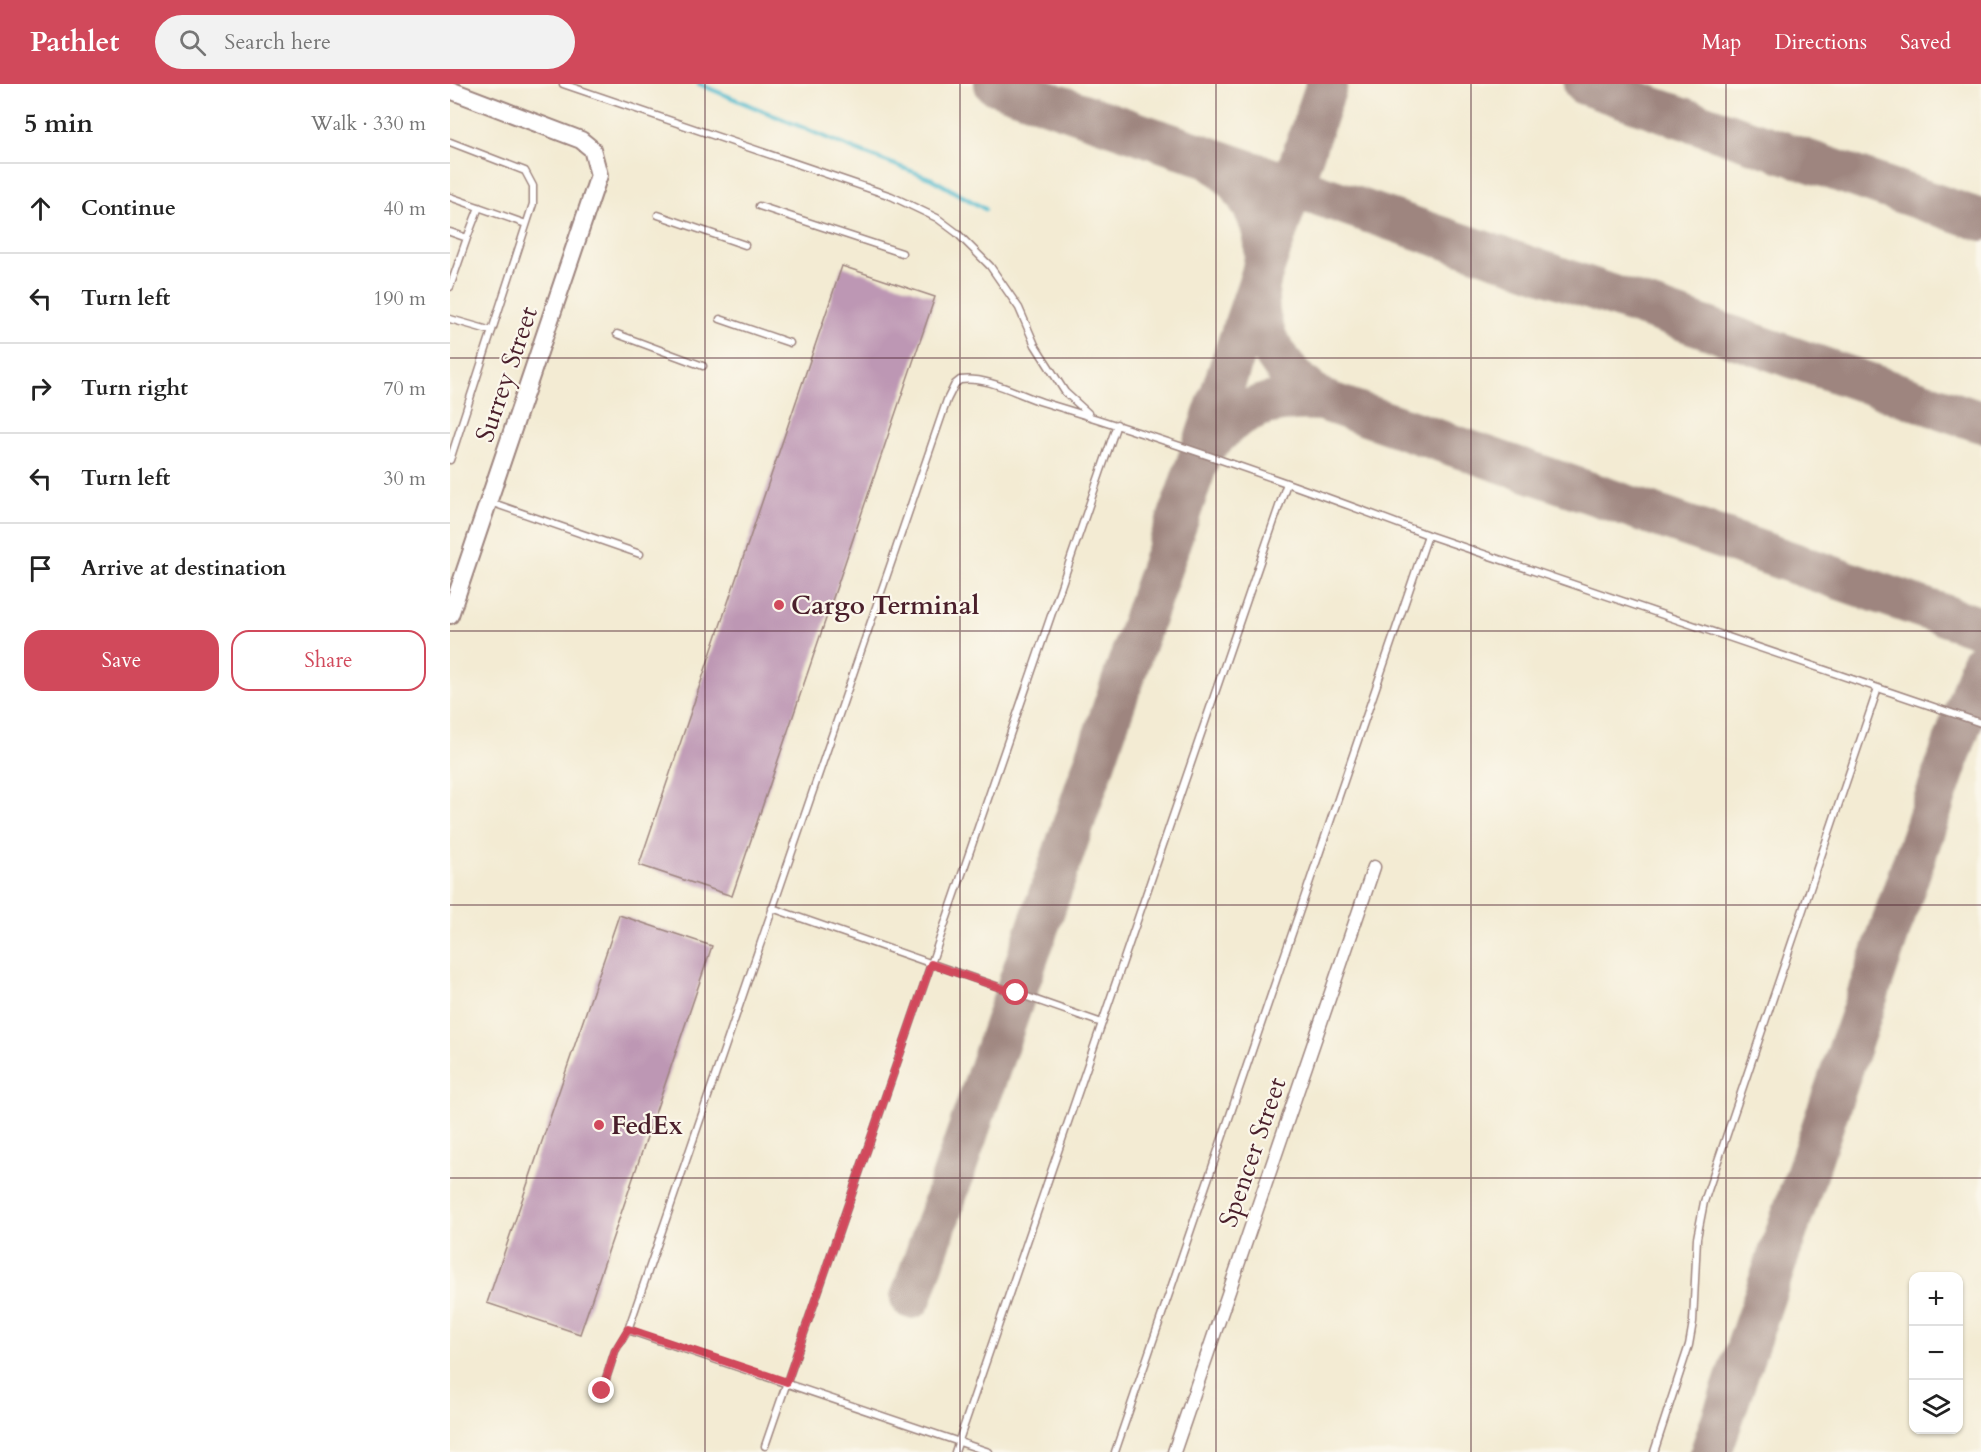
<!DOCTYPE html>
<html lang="en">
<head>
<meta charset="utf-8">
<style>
  body { margin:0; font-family:Cardo,serif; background:#f2f2f2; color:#222 }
  .controls { position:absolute; right:18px; bottom:18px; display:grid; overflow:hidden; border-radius:12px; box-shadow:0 2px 4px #0004 }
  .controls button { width:54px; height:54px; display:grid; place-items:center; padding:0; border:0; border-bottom:2px solid #e0e0e0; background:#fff; color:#222; font:30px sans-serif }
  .stop { position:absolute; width:18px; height:18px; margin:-14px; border:4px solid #d1495b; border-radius:50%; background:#fff }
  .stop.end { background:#d1495b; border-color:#fff; box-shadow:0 2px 6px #0008 }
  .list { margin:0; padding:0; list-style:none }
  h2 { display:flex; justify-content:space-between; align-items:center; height:78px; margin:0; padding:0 24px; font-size:26px }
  h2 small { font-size:20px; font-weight:400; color:#767676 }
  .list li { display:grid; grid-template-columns:39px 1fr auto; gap:18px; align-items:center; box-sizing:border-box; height:90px; padding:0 24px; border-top:2px solid #e0e0e0 }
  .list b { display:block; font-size:22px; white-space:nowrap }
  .list em { font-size:20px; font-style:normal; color:#767676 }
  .actions { display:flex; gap:12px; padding:18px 24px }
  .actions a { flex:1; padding:14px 0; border:2px solid #d1495b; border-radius:18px; text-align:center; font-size:21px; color:#d1495b }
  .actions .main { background:#d1495b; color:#fff }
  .icon { flex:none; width:33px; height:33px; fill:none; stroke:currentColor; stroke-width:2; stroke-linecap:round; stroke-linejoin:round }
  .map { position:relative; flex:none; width:1531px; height:1368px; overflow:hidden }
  header { display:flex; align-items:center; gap:36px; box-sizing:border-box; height:84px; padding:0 30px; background:#d1495b; color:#fff }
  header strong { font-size:28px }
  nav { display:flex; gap:33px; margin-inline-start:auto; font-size:21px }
  .search { width:420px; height:54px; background:#f2f2f2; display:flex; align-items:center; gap:15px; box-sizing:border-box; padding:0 21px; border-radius:33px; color:#767676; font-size:22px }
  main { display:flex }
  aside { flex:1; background:#fff }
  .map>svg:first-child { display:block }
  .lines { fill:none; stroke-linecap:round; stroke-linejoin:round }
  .stream { stroke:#4fb9cc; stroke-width:4.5 }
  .taxiway { stroke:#9e857f; stroke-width:42 }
  .building { fill:#bd97b4 }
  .lane-casing { stroke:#9e857f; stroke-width:9 }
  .street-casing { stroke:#9e857f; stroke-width:15 }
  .secondary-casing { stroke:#9e857f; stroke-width:20 }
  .lane { stroke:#fff; stroke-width:6 }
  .street { stroke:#fff; stroke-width:12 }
  .secondary { stroke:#fff; stroke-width:16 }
  .route { stroke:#d1495b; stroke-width:8 }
  .grid { fill:none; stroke:#4a1f2b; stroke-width:1.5; stroke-opacity:0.55 }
  .poi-dot { fill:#d1495b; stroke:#fbf7ec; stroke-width:2 }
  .labels { text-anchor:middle; stroke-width:4.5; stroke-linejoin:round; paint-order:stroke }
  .street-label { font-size:26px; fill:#4a1f2b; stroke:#fbf7ec }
  .poi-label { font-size:26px; font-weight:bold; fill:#4a1f2b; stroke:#fbf7ec; text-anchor:start }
</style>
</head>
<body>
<header>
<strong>Pathlet</strong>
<div class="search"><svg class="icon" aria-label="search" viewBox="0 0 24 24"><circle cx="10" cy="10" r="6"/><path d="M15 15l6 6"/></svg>Search here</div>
<nav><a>Map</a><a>Directions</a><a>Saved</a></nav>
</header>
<main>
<aside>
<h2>5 min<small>Walk · 330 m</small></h2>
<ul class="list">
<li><svg class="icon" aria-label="ahead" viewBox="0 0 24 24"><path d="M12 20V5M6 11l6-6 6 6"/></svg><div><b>Continue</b></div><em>40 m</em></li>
<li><svg class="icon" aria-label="left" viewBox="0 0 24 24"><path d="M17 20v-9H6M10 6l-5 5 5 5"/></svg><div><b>Turn left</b></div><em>190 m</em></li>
<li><svg class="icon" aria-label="right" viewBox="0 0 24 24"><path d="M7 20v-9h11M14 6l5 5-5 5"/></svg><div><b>Turn right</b></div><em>70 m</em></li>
<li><svg class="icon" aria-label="left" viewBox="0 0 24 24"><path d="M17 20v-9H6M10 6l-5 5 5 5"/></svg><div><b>Turn left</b></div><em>30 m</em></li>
<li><svg class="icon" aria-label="arrive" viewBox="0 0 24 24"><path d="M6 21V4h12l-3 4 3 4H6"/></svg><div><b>Arrive at destination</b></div></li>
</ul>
<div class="actions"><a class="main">Save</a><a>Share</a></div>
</aside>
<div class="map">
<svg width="1531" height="1368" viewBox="0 0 1531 1368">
  <rect width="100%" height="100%" fill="#fbf7ec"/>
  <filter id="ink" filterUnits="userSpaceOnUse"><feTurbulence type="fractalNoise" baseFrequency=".0167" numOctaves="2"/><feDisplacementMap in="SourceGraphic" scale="12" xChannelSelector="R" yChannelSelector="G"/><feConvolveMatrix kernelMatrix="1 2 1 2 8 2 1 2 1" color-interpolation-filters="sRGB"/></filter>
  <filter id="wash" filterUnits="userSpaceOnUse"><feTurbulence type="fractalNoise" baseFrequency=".008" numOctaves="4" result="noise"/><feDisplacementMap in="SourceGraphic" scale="24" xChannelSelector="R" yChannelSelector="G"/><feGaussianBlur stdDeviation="1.35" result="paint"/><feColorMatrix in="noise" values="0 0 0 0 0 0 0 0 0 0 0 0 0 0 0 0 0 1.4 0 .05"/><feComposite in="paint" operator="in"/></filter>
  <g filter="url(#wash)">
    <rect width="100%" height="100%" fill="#f3ebd3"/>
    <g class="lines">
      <!-- stream -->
      <path class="stream" d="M 249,0 L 406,66 L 482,95 L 535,125"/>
      <!-- taxiway -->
      <path class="taxiway" d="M 545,0 L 1531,338
        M 1134,0 L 1531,136
        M 762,76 C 791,95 816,134 815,169 C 815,183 809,196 808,210 C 806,255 836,293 872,316 L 1531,544
        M 754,362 C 763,355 770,347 778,340 C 805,317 838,314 872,316
        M 461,1214 L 877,0
        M 1261,1368 L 1531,580"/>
    </g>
    <g id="blocks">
      <!-- building -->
      <path class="building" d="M 392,182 L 485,213 L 282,812 L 189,781 Z
        M 169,831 L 262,862 L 130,1250 L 37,1219 Z"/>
    </g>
  </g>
  <g filter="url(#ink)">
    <use href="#blocks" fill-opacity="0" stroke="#9e857f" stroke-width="1.5"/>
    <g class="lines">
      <defs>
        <path id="lane" d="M 113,0 L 441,112 L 487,134 L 507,149 L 540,182 L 569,224 L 585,261 L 615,308 L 638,329
          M 0,58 L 75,87 L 83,102 L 83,120 L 0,376
          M 0,113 L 76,140
          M 309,122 L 452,169
          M 208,131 L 295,161
          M 0,148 L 17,154 L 29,123
          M 0,203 L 17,154
          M 0,235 L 42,247
          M 270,235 L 340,259
          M 167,250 L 253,282
          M 40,418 L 190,470
          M 322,824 L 652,939
          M 178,1246 L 539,1368
          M 152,1307 L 165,1267 L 178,1246 L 497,316 L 505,300 L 510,296 C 537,292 567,310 592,318 C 722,357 851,403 978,451 L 1531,639
          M 315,1362 L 667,340
          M 505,1368 L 837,399
          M 665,1368 L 978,451
          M 1204,1368 L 1239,1261 L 1243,1238 L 1247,1154 L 1254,1118 L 1428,604"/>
        <path id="street" d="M 724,1368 L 924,783"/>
        <path id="secondary" d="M 0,6 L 131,56 L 142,65 L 149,91 L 0,531"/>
      </defs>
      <!-- lane casing -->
      <use href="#lane" class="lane-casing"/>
      <!-- street casing -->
      <use href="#street" class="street-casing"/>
      <!-- secondary casing -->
      <use href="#secondary" class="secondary-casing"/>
      <!-- lane -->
      <use href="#lane" class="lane"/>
      <!-- street -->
      <use href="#street" class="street"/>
      <!-- secondary -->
      <use href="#secondary" class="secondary"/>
    </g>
  </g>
  <g class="lines" filter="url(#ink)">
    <!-- route -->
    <path class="route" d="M 152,1307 L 165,1267 L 178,1245 L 337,1298 L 481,880 L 566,909"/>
  </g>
  <!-- grid -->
  <path class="grid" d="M 255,0 L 255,1368M 510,0 L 510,1368M 766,0 L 766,1368M 1021,0 L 1021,1368M 1276,0 L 1276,1368M 0,274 L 1531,274M 0,547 L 1531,547M 0,821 L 1531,821M 0,1094 L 1531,1094"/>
  <!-- markers -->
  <g class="poi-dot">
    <circle cx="329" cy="521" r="6"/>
    <circle cx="149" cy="1041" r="6"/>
  </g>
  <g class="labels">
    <!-- street labels -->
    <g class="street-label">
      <text transform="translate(56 290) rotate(-71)" y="9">Surrey Street</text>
      <text transform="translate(802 1068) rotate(-71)" y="9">Spencer Street</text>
    </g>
    <!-- poi labels -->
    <g class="poi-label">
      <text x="341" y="530">Cargo Terminal</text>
      <text x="161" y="1050">FedEx</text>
    </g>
  </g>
</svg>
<div class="controls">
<button>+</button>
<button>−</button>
<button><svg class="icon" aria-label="layers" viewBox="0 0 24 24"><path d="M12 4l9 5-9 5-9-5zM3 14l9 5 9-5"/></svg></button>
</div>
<div class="stop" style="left:566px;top:909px"></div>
<div class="stop end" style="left:152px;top:1307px"></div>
</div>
</main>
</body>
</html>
